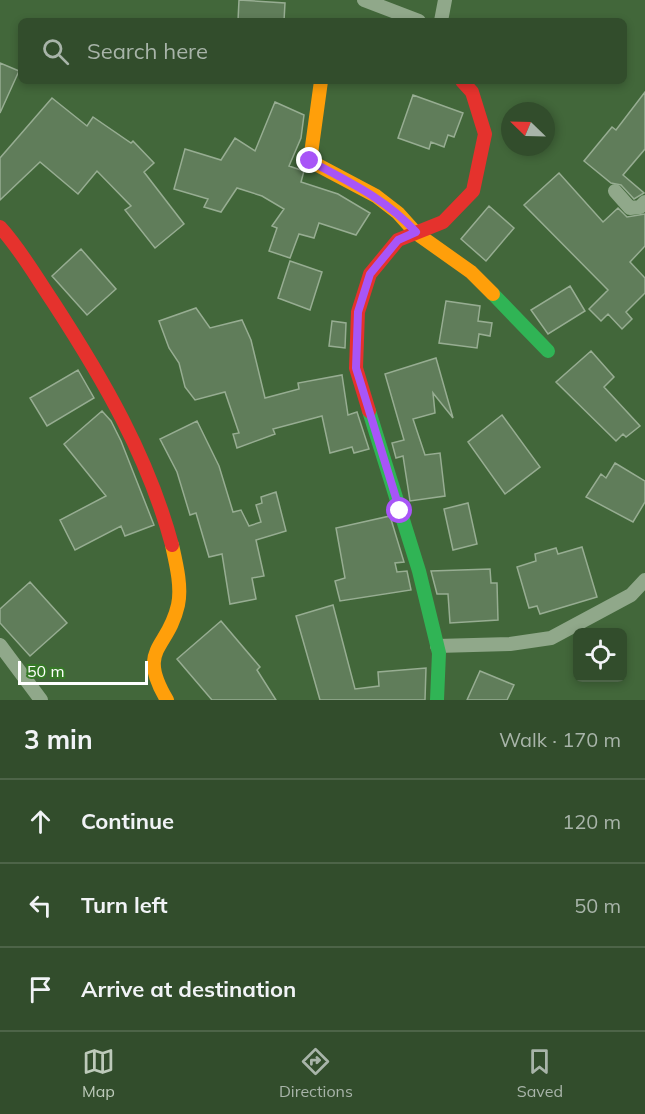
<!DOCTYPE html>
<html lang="en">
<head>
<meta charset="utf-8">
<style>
  body { margin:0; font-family:Mulish,sans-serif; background:#3a5434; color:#f1f3f6 }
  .controls { position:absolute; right:18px; bottom:18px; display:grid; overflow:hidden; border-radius:9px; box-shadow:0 3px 9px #0003 }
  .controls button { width:54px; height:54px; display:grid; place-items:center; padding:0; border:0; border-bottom:2px solid #4d6448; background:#324d2c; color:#f1f3f6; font:30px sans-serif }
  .compass { position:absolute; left:501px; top:102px; width:54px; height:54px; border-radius:50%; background:#324d2c; box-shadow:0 3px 9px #0003; rotate:293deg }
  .scale { position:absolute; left:18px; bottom:15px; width:130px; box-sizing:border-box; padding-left:6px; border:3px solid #fff; border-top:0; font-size:16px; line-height:21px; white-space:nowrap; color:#fff; -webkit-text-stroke:4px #367a27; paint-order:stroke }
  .stop { position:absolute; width:18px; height:18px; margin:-14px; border:4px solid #a855f7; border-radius:50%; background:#fff }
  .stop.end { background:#a855f7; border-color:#fff; box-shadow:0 2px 6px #0008 }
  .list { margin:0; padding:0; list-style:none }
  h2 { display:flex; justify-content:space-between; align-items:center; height:78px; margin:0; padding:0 24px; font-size:26px }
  h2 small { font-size:20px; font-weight:400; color:#a8b4a9 }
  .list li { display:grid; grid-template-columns:39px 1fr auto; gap:18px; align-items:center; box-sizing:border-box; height:84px; padding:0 24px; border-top:2px solid #4d6448 }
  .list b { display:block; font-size:22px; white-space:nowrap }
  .list em { font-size:20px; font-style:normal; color:#a8b4a9 }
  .icon { flex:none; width:33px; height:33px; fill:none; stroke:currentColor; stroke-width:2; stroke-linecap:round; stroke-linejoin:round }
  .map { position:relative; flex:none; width:645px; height:700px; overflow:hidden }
  .search { position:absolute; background:#324d2c; box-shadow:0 3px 9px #0003; left:18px; right:18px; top:18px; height:66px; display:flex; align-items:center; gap:15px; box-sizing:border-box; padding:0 21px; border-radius:9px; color:#a8b4a9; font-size:22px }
  .sheet { height:330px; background:#324d2c }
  nav { display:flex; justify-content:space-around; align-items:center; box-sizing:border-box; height:84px; border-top:2px solid #4d6448; background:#324d2c; font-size:16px; color:#a8b4a9 }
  nav a { display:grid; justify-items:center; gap:3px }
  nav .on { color:#bdcaba }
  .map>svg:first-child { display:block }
  .building { fill:#607d5a; stroke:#97ad92; stroke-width:1.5 }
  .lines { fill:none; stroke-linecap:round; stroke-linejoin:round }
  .street { stroke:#90a88a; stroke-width:14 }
  .fast { stroke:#30b455; stroke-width:14 }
  .slow { stroke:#ff9f0a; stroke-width:14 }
  .jam { stroke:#e5322d; stroke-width:14 }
  .route { stroke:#a855f7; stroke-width:8 }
</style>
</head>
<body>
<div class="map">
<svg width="645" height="700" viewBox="0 0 645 700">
  <rect width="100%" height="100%" fill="#42673a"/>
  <!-- building -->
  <path class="building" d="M 239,0 L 285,3 L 284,21 L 238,21 Z
    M 0,63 L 19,71 L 0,113 Z
    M 645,92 L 645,149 L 623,175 L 644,193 L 634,199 L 621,185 L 611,183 L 584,161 L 612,127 L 616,130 Z
    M 413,95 L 463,113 L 454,137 L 448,135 L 444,147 L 431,142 L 429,149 L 398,138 Z
    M 52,98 L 87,126 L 93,117 L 131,143 L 133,141 L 154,163 L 144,172 L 184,224 L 155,248 L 125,210 L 131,206 L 97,171 L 78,194 L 40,162 L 0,200 L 0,158 Z
    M 275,102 L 304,115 L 301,138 L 289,166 L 304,171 L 301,182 L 338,194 L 370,213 L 356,235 L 319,223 L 314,238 L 299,234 L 290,258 L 269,251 L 277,228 L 272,226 L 284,209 L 262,196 L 237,188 L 221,212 L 204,207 L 208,199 L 174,189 L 185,149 L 221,160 L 235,138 L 255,151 Z
    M 559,173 L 603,222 L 618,208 L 627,217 L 645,214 L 645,246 L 630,262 L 645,278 L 645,293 L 626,312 L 632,319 L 622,329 L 608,314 L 601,321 L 589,309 L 608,290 L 524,205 Z
    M 489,206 L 514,228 L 486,261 L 461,239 Z
    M 81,249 L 116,289 L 87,315 L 52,276 Z
    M 290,261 L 322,272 L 310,310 L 278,298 Z
    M 570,286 L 585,311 L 548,334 L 531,310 Z
    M 446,301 L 480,306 L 478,321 L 492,323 L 490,336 L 479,334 L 477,348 L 439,343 Z
    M 196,308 L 210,328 L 242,320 L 251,340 L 265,398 L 299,389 L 298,383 L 342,375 L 348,415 L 357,412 L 369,449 L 354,453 L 352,447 L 330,453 L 322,416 L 273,429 L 275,434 L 237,448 L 233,434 L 239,433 L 225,392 L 195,400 L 185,387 L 179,363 L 169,348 L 159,321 Z
    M 332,321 L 346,323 L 345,348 L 329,346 Z
    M 591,351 L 614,377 L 604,387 L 640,426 L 626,437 L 623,434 L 616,441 L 556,382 Z
    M 436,358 L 453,418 L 433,393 L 435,413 L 413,419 L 425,455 L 440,453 L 445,496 L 410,501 L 403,456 L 396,458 L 392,443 L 404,440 L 385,374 Z
    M 78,370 L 94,398 L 47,426 L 30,398 Z
    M 102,411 L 111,421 L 121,441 L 154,525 L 125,536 L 121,526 L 75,550 L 60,520 L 106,496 L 64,444 Z
    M 502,415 L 540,467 L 505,494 L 468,442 Z
    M 197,421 L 219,466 L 233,512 L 241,510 L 249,526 L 261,522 L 256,505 L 262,503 L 261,497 L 276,492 L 286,531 L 256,540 L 264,576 L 252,578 L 256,599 L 230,604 L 222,554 L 209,557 L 196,513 L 190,515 L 177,472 L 160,439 Z
    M 615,463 L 645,481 L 645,502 L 633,522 L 586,497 L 601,474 L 606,478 Z
    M 468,503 L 477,544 L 453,550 L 444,509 Z
    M 390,516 L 404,562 L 395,563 L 397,572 L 407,571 L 411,590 L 340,601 L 335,581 L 345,578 L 336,528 Z
    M 582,547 L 597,597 L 540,614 L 537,606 L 529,608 L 517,567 L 536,561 L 535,554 L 556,548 L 558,554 Z
    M 490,569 L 491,583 L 497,583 L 498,620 L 450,623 L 448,594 L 437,594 L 431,571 Z
    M 30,582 L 67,623 L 30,656 L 0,623 L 0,609 Z
    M 333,605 L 355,689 L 379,686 L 378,672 L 426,668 L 425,700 L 320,700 L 296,616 Z
    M 221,621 L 260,667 L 257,670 L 276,700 L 212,700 L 177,659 Z
    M 480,671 L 514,685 L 507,700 L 467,700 Z"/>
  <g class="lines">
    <!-- street -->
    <path class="street" d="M 364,0 L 419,21
      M 441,21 L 445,0
      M 615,191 L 630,208 L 640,207 L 645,202
      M 0,645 L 41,700
      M 437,646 L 510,644 L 551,638 L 631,595 L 645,580"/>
    <!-- fast -->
    <path class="fast" d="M 493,294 L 548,351
      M 369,411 L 419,571 L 439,653 L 437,700"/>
    <!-- slow -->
    <path class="slow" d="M 321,81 L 310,161 L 376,196 L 398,213 L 416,233 L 471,272 L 493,294
      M 167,700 C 136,648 168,650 178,605 C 182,587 176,563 172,545"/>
    <!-- jam -->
    <path class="jam" d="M 0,227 C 21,250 36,277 53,302 C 103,379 148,456 172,545
      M 369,411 L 356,368 L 358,312 L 370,274 L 398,240 L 443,222 L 473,191 L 485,134 L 472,92 L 462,81"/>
  </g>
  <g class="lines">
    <!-- route -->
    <path class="route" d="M 310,161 C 349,182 386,199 416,232 L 398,240 L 370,274 L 358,312 L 356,368 L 400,511"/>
  </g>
</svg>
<div class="controls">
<button><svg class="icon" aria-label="locate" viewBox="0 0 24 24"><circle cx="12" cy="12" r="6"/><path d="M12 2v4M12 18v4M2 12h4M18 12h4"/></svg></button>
</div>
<svg class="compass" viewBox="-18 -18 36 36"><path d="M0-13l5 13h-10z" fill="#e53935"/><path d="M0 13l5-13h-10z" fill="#a8b4a9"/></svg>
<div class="scale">50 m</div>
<div class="stop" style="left:400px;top:511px"></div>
<div class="stop end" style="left:310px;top:161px"></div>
<div class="search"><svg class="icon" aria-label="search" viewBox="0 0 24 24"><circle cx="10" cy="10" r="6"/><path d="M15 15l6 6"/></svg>Search here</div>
</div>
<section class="sheet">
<h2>3 min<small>Walk · 170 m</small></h2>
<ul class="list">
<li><svg class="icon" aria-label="ahead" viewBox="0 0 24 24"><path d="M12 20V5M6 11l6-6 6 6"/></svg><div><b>Continue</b></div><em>120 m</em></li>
<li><svg class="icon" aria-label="left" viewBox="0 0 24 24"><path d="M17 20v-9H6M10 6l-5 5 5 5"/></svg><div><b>Turn left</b></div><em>50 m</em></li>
<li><svg class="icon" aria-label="arrive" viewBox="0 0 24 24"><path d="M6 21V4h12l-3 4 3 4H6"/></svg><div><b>Arrive at destination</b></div></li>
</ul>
</section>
<nav>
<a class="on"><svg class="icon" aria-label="map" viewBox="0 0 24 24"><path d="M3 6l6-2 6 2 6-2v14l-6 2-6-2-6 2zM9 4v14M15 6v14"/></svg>Map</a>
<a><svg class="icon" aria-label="directions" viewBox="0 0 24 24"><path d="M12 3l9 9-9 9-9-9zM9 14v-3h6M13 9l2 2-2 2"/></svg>Directions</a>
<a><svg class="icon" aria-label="saved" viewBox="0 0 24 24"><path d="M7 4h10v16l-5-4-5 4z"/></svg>Saved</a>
</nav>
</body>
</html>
